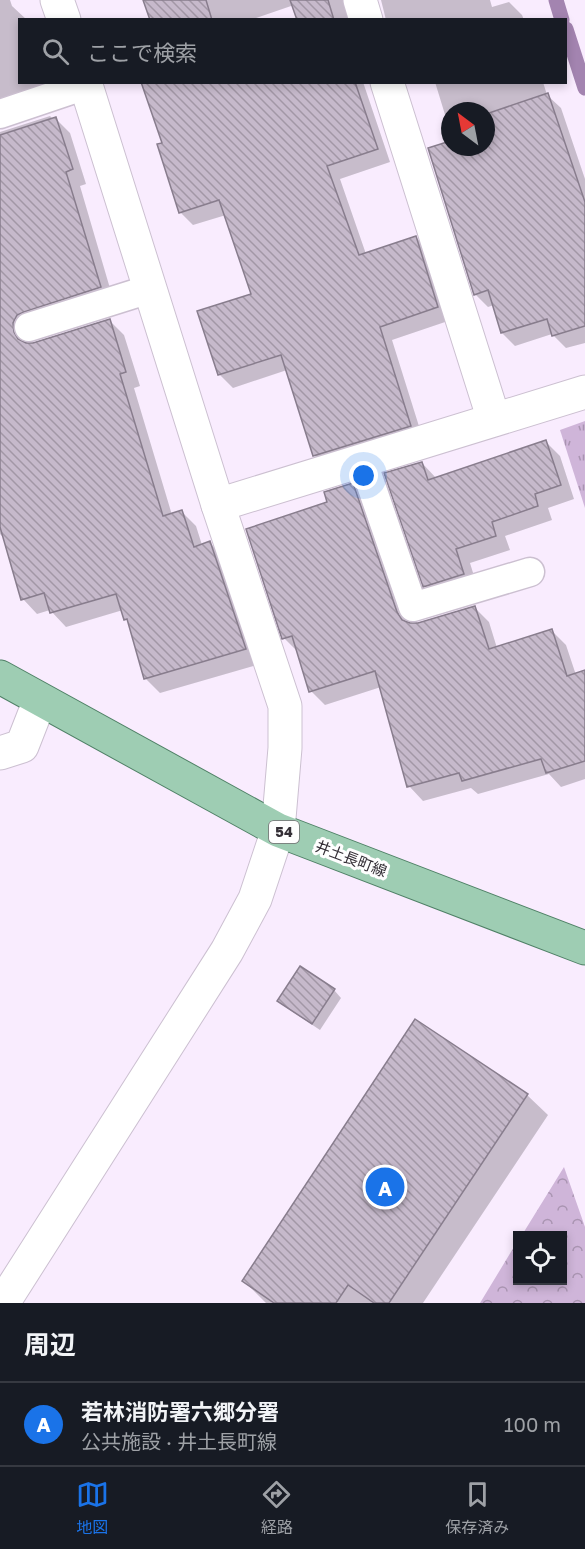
<!DOCTYPE html>
<html lang="ja">
<head>
<meta charset="utf-8">
<style>
  body { margin:0; font-family:"Golos Text","Noto Sans JP",sans-serif; background:#242831; color:#f1f3f6 }
  .controls { position:absolute; right:18px; bottom:18px; display:grid; overflow:hidden; border-radius:0px; box-shadow:0 3px 9px #0003 }
  .controls button { width:54px; height:54px; display:grid; place-items:center; padding:0; border:0; border-bottom:2px solid #363941; background:#171b24; color:#f1f3f6; font:30px sans-serif }
  .compass { position:absolute; left:441px; top:102px; width:54px; height:54px; border-radius:50%; background:#171b24; box-shadow:0 3px 9px #0003; rotate:328deg }
  .you { position:absolute; left:364px; top:476px; width:21px; height:21px; margin:-15px; border:4px solid #fff; border-radius:50%; background:#1a73e8; box-shadow:0 0 0 9px #1a73e833 }
  .badge { display:grid; place-items:center; width:39px; height:39px; border-radius:50%; background:#1a73e8; color:#fff; font-size:20px; font-weight:700 }
  .pin { position:absolute; translate:-50% -50%; border:3px solid #fff; box-shadow:0 2px 6px #0006 }
  .list { margin:0; padding:0; list-style:none }
  h2 { display:flex; justify-content:space-between; align-items:center; height:78px; margin:0; padding:0 24px; font-size:26px }
  h2 small { font-size:20px; font-weight:400; color:#9ea1a6 }
  .list li { display:grid; grid-template-columns:39px 1fr auto; gap:18px; align-items:center; box-sizing:border-box; height:84px; padding:0 24px; border-top:2px solid #363941 }
  .list b { display:block; font-size:22px; white-space:nowrap }
  .list p { margin:0; font-size:20px; white-space:nowrap; color:#9ea1a6 }
  .list em { font-size:20px; font-style:normal; color:#9ea1a6 }
  .icon { flex:none; width:33px; height:33px; fill:none; stroke:currentColor; stroke-width:2; stroke-linecap:round; stroke-linejoin:round }
  .map { position:relative; flex:none; width:585px; height:1303px; overflow:hidden }
  .search { position:absolute; background:#171b24; box-shadow:0 3px 9px #0003; left:18px; right:18px; top:18px; height:66px; display:flex; align-items:center; gap:15px; box-sizing:border-box; padding:0 21px; border-radius:0px; color:#9ea1a6; font-size:22px }
  .sheet { height:162px; background:#171b24 }
  nav { display:flex; justify-content:space-around; align-items:center; box-sizing:border-box; height:84px; border-top:2px solid #363941; background:#171b24; font-size:16px; color:#9ea1a6 }
  nav a { display:grid; justify-items:center; gap:3px }
  nav .on { color:#1a73e8 }
  .map>svg:first-child { display:block }
  .grass { fill:url(#grass-tufts) }
  .forest { fill:url(#forest-crowns) }
  .shadow { fill:#0003 }
  .lines { fill:none; stroke-linecap:round; stroke-linejoin:round }
  .stream { stroke:#a384b0; stroke-width:15 }
  .building { fill:url(#building-back-hatch); stroke:#887d8d; stroke-width:1.5 }
  .lane-casing { stroke:#ccc0d1; stroke-width:31 }
  .street-casing { stroke:#ccc0d1; stroke-width:35 }
  .secondary-casing { stroke:#ccc0d1; stroke-width:35 }
  .primary-casing { stroke:#4f8066; stroke-width:35 }
  .lane { stroke:#fff; stroke-width:28 }
  .street { stroke:#fff; stroke-width:33 }
  .secondary { stroke:#fff; stroke-width:33 }
  .primary { stroke:#9ecdb3; stroke-width:33 }
  .labels { text-anchor:middle; stroke-width:6; stroke-linejoin:round; paint-order:stroke }
  .shield { fill:#fefefe; stroke:#716d72; stroke-width:1.5 }
  .shield-label { font-size:14px; font-weight:bold; fill:#342f36 }
  .street-label { font-size:15px; fill:#342f36; stroke:#fefefe }
</style>
</head>
<body>
<div class="map">
<svg width="585" height="1303" viewBox="0 0 585 1303">
  <defs>
    <pattern id="grass-tufts" width="24" height="20" patternUnits="userSpaceOnUse" patternTransform="scale(1.5)"><rect width="24" height="20" fill="#cfb5d9"/><path d="M3 7l-1-3M5 7V3M7 7l1-3M15 17l-1-3M17 17v-4M19 17l1-3" fill="none" stroke="#a994b1"/></pattern>
    <pattern id="forest-crowns" width="20" height="18" patternUnits="userSpaceOnUse" patternTransform="scale(1.5)"><rect width="20" height="18" fill="#cfb5d9"/><path d="M2 6a3 3 0 1 1 6 0M12 15a3 3 0 1 1 6 0" fill="none" stroke="#a994b1"/></pattern>
    <pattern id="building-back-hatch" width="6" height="6" patternUnits="userSpaceOnUse" patternTransform="scale(1.5)"><rect width="6" height="6" fill="#c6b9cb"/><path d="M-1 5l2 2M0 0l6 6M5-1l2 2" fill="none" stroke="#a297a6"/></pattern>
  </defs>
  <rect width="100%" height="100%" fill="#f9ecfe"/>
  <!-- grass -->
  <path class="grass" d="M 585,421 L 585,508 L 560,430 Z"/>
  <!-- forest -->
  <path class="forest" d="M 564,1167 L 585,1227 L 585,1303 L 480,1303 L 517,1242 L 518,1280 L 562,1280 L 562,1236 L 522,1235 Z"/>
  <!-- shadow -->
  <path class="shadow" d="M 0,0 L 10,0 L 12,6 L 27,20 L 20,20 L 20,82 L 49,82 L 54,97 L 0,121 Z
    M 145,0 L 360,0 L 355,20 L 298,20 L 294,5 L 250,20 L 151,20 Z
    M 381,0 L 490,0 L 492,7 L 509,2 L 522,15 L 524,20 L 386,20 Z
    M 318,82 L 363,82 L 390,162 L 340,179 L 366,254 L 416,237 L 429,251 L 451,320 L 392,340 L 423,439 L 327,469 L 314,455 L 287,370 L 233,388 L 219,374 L 253,295 L 226,215 L 193,225 L 180,212 L 163,144 Z
    M 435,82 L 543,82 L 547,95 L 561,108 L 585,179 L 585,343 L 566,348 L 552,334 L 515,346 L 502,333 L 494,305 L 488,307 L 475,294 L 430,149 L 450,143 L 450,147 L 486,147 L 486,111 L 450,111 L 450,131 Z
    M 50,116 L 53,119 L 55,118 L 70,133 L 86,184 L 80,186 L 114,302 L 27,338 L 27,345 L 34,344 L 110,321 L 124,335 L 140,386 L 134,388 L 172,515 L 182,512 L 196,526 L 202,545 L 210,543 L 224,557 L 260,664 L 160,693 L 145,678 L 130,623 L 126,619 L 123,610 L 66,627 L 50,610 L 37,614 L 23,599 L 5,539 L 0,534 L 0,132 Z
    M 546,442 L 560,456 L 574,499 L 548,508 L 552,520 L 505,536 L 510,550 L 470,563 L 478,589 L 439,600 L 425,586 L 422,463 L 437,479 Z
    M 352,485 L 367,499 L 410,625 L 418,624 L 474,607 L 489,622 L 497,648 L 552,631 L 566,645 L 576,675 L 585,672 L 585,779 L 561,787 L 549,774 L 478,794 L 471,788 L 423,801 L 409,786 L 381,687 L 325,705 L 311,691 L 299,653 L 284,638 L 329,503 Z
    M 334,990 L 341,998 L 320,1030 L 287,1008 L 279,1001 Z
    M 527,1095 L 548,1115 L 423,1303 L 266,1303 L 244,1281 Z"/>
  <g class="lines">
    <!-- stream -->
    <path class="stream" d="M 556,0 L 562,20
      M 566,29 L 585,88"/>
  </g>
  <!-- building -->
  <path class="building" d="M 143,0 L 206,0 L 212,20 L 150,20 Z
    M 290,0 L 328,0 L 334,20 L 297,20 Z
    M 141,82 L 355,82 L 378,149 L 327,166 L 359,255 L 416,236 L 438,307 L 380,327 L 411,426 L 313,456 L 281,355 L 218,375 L 197,311 L 251,294 L 219,200 L 179,213 L 157,144 L 162,143 Z
    M 548,93 L 585,202 L 585,326 L 552,336 L 547,319 L 501,333 L 488,290 L 474,295 L 428,148 L 450,141 L 450,147 L 486,147 L 486,114 Z
    M 56,117 L 73,169 L 66,172 L 101,287 L 24,312 L 17,315 L 13,323 L 14,332 L 18,339 L 26,343 L 33,343 L 110,319 L 126,372 L 120,374 L 163,516 L 182,510 L 194,547 L 210,541 L 246,649 L 144,679 L 127,619 L 124,620 L 116,594 L 50,613 L 44,593 L 21,600 L 0,527 L 0,135 Z
    M 546,440 L 561,485 L 535,494 L 538,506 L 492,522 L 496,536 L 456,549 L 464,574 L 423,587 L 384,473 L 422,462 L 428,480 Z
    M 353,483 L 397,612 L 402,620 L 410,623 L 418,623 L 475,606 L 489,649 L 552,629 L 567,676 L 585,670 L 585,761 L 546,773 L 541,759 L 462,781 L 459,773 L 407,787 L 375,671 L 309,692 L 292,636 L 282,639 L 246,529 L 327,502 L 324,492 Z
    M 300,966 L 335,989 L 312,1024 L 277,1001 Z
    M 415,1019 L 528,1094 L 389,1303 L 374,1303 L 348,1285 L 336,1303 L 274,1303 L 242,1281 Z"/>
  <g class="lines">
    <defs>
      <path id="lane" d="M 0,114 L 86,85
        M 29,327 L 150,289
        M 362,459 L 413,607 L 530,572"/>
      <path id="street" d="M 360,0 L 366,20
        M 387,82 L 494,420
        M 218,505 L 585,392
        M 0,753 L 22,746 L 40,700"/>
      <path id="secondary" d="M 57,0 L 64,20
        M 3,1303 L 227,951 L 255,899 L 278,830 L 285,748 L 285,706 L 218,505 L 85,82"/>
      <path id="primary" d="M 0,677 L 278,830 L 585,948"/>
    </defs>
    <!-- lane casing -->
    <use href="#lane" class="lane-casing"/>
    <!-- street casing -->
    <use href="#street" class="street-casing"/>
    <!-- secondary casing -->
    <use href="#secondary" class="secondary-casing"/>
    <!-- primary casing -->
    <use href="#primary" class="primary-casing"/>
    <!-- lane -->
    <use href="#lane" class="lane"/>
    <!-- street -->
    <use href="#street" class="street"/>
    <!-- secondary -->
    <use href="#secondary" class="secondary"/>
    <!-- primary -->
    <use href="#primary" class="primary"/>
  </g>
  <g class="labels">
    <!-- shield labels -->
    <rect class="shield" x="269" y="821" width="30" height="22" rx="4.5"/>
    <g class="shield-label">
      <text x="284" y="837">54</text>
    </g>
    <!-- street labels -->
    <g class="street-label">
      <text transform="translate(351 859) rotate(21)" y="5">井土長町線</text>
    </g>
  </g>
</svg>
<div class="controls">
<button><svg class="icon" aria-label="locate" viewBox="0 0 24 24"><circle cx="12" cy="12" r="6"/><path d="M12 2v4M12 18v4M2 12h4M18 12h4"/></svg></button>
</div>
<svg class="compass" viewBox="-18 -18 36 36"><path d="M0-13l5 13h-10z" fill="#e53935"/><path d="M0 13l5-13h-10z" fill="#9ea1a6"/></svg>
<div class="you"></div>
<div class="pin badge" style="left:385px;top:1187px">A</div>
<div class="search"><svg class="icon" aria-label="search" viewBox="0 0 24 24"><circle cx="10" cy="10" r="6"/><path d="M15 15l6 6"/></svg>ここで検索</div>
</div>
<section class="sheet">
<h2>周辺<small></small></h2>
<ul class="list">
<li><span class="badge">A</span><div><b>若林消防署六郷分署</b><p>公共施設 · 井土長町線</p></div><em>100 m</em></li>
</ul>
</section>
<nav>
<a class="on"><svg class="icon" aria-label="map" viewBox="0 0 24 24"><path d="M3 6l6-2 6 2 6-2v14l-6 2-6-2-6 2zM9 4v14M15 6v14"/></svg>地図</a>
<a><svg class="icon" aria-label="directions" viewBox="0 0 24 24"><path d="M12 3l9 9-9 9-9-9zM9 14v-3h6M13 9l2 2-2 2"/></svg>経路</a>
<a><svg class="icon" aria-label="saved" viewBox="0 0 24 24"><path d="M7 4h10v16l-5-4-5 4z"/></svg>保存済み</a>
</nav>
</body>
</html>
